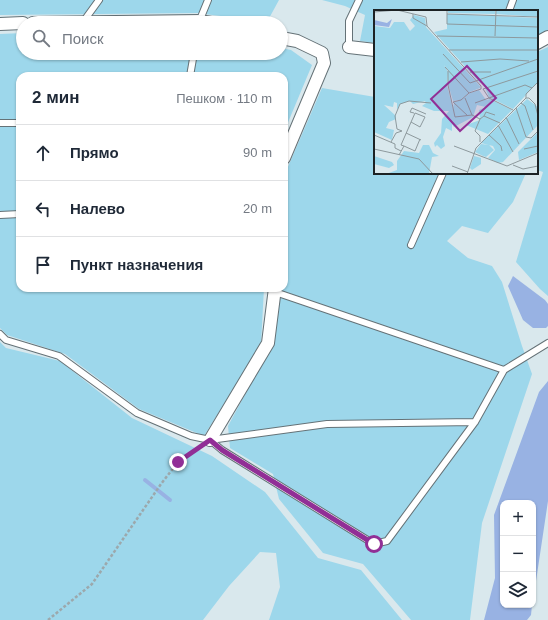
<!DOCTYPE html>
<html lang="ru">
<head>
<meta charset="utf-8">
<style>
  body { margin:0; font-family:Helvetica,sans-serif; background:#f6f6f7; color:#1f2937 }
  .controls { position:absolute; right:12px; bottom:12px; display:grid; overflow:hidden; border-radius:8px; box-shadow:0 1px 3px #0004 }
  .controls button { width:36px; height:36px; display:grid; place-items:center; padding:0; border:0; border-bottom:1px solid #e0e1e3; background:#fff; color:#1f2937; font:20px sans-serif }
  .stop { position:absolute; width:12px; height:12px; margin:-9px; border:3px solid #912f96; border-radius:50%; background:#fff }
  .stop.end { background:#912f96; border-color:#fff; box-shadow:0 1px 4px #0008 }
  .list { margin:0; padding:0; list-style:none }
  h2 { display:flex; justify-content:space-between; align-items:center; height:52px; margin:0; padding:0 16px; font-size:17px }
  h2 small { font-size:13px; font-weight:400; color:#747a83 }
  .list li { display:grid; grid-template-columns:26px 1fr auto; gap:12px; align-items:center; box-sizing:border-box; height:56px; padding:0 16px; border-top:1px solid #e0e1e3 }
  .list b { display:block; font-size:15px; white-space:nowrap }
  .list em { font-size:13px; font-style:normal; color:#747a83 }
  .icon { flex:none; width:22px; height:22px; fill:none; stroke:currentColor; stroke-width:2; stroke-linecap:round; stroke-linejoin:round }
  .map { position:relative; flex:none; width:548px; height:620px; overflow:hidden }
  .search { position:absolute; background:#fff; box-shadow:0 1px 3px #0004; left:16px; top:16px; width:272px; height:44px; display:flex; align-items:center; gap:10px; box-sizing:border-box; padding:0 14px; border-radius:22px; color:#747a83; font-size:15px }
  .panel { position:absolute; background:#fff; box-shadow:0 1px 3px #0004; left:16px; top:72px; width:272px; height:220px; border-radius:12px }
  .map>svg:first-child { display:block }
  .green { fill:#9dd7eb }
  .water { fill:#98b2e3 }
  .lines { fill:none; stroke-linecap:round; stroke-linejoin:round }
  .stream { stroke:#98b2e3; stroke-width:4 }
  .service-casing { stroke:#657277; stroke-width:8 }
  .minor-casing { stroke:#657277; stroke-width:14 }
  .path { stroke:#9ca8ac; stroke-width:2.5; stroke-dasharray:3 2; stroke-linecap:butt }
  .service { stroke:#fff; stroke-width:6 }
  .minor { stroke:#fff; stroke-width:12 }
  .route { stroke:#912f96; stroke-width:5 }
  .inset-road { fill:none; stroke:#8d999d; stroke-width:1 }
  .view { fill:#912f96; fill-opacity:0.15; stroke:#912f96; stroke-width:2 }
  .inset-edge { fill:none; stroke:#1c2224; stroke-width:2 }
</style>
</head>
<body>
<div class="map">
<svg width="548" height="620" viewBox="0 0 548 620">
  <rect width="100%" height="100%" fill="#d9e8ed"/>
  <!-- green -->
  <path class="green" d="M 0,0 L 279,0 L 267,22 L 197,13 L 0,15 Z
    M 322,0 L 548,0 L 548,30 L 537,36 L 537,11 L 375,11 L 375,43 L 360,41 L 365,15 L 345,6 Z
    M 23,33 L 23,53 L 281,53 L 281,48 L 291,50 L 312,65 L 284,132 L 284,76 L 20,76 L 20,288 L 264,288 L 261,344 L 204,436 L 139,409 L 65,354 L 7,335 L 0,328 L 0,34 Z
    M 548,47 L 548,296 L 540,289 L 516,262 L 543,172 L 537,170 L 537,52 Z
    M 322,88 L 375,97 L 375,173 L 526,173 L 513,202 L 488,233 L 462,226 L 447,241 L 468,258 L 492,266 L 502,282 L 522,346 L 532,374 L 482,523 L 470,620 L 411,620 L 363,564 L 323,553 L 279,499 L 273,474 L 230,448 L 228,426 L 271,346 L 281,288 L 284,288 L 284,176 Z
    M 0,342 L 6,348 L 60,361 L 132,418 L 212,456 L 265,492 L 318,558 L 361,570 L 402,620 L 269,620 L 280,587 L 276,553 L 260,552 L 229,586 L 203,620 L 0,620 Z"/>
  <!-- water -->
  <path class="water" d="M 513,276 L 545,300 L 548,304 L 548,326 L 546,328 L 533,328 L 523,320 L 508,286 Z
    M 548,381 L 548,501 L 533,601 L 533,503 L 503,503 L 503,605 L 532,605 L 531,615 L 527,620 L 484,620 L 495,578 L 494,515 L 539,392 Z"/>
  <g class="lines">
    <!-- stream -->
    <path class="stream" d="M 145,480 L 170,500"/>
    <defs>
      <path id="service" d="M 509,11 L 513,0
        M 83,22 L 99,0
        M 199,22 L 208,0
        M 349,47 L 349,21 L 359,0
        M 190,76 L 194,53
        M 0,123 L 20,123
        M 0,215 L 20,214
        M 411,245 L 443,173
        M 275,292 L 504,370
        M 0,334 L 6,340 L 59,356 L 137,413 L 191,436 L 210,440 L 327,424 L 475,422
        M 210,440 L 222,450 L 374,544 L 387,541 L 475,422 L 504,370 L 548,343"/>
      <path id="minor" d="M 33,23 L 199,21 L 211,23
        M 0,24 L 23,23
        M 281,38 L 297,41 L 322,53 L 324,63 L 284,158
        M 537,43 L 548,37
        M 349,47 L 375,50
        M 210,440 L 268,343 L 275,288"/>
    </defs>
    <!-- service casing -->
    <use href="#service" class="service-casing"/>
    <!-- minor casing -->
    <use href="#minor" class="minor-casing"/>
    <!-- path -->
    <path class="path" d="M 48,620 L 92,584 L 161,484 L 178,462 L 201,447"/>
    <!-- service -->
    <use href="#service" class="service"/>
    <!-- minor -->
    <use href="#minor" class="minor"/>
  </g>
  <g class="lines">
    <!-- route -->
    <path class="route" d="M 178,462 L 210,440 L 222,450 L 374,544"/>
  </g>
  <!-- overview -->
  <g transform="translate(374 10)">
    <rect width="164" height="164" fill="#d9e8ed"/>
    <path d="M 74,0 L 121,0 L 121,4 L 74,3 ZM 122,0 L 164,0 L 164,7 L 122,4 ZM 73,4 L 164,8 L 164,72 L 139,99 L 115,87 L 109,73 L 106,73 L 60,22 L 73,19 ZM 40,5 L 51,8 L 52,17 L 106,76 L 106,78 L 96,82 L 87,90 L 79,91 L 74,74 L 74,60 L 70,55 L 74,62 L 73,75 L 79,99 L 80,92 L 87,90 L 96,83 L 105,80 L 112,90 L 116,89 L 138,100 L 114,124 L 92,115 L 106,110 L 105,100 L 112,97 L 103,95 L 99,107 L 80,117 L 78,114 L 78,121 L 72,118 L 69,127 L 71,136 L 67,139 L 63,135 L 61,137 L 60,133 L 67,123 L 68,109 L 75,101 L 60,101 L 48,96 L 52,93 L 51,91 L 39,94 L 36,91 L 26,94 L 23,100 L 23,93 L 20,92 L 19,97 L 10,95 L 22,106 L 22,109 L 15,112 L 12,118 L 20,120 L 18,130 L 0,122 L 0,16 L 16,18 L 20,12 L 30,12 L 36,21 L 41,16 L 36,10 ZM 153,89 L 164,97 L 164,115 L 129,152 L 124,153 L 114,148 L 121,140 L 119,136 L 107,133 ZM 164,122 L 164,142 L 145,150 L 144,142 ZM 107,134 L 115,135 L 120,140 L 112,147 L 109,146 L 101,142 ZM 49,135 L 55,135 L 59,143 L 65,146 L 58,147 L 55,164 L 12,164 L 23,160 L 23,151 L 30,141 L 45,143 ZM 0,146 L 18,152 L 20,155 L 15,158 L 0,154 ZM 100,146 L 107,148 L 107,154 L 98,160 L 96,158 Z" fill="#9dd7eb"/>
    <path d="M 18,9 L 15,17 L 0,15 L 0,10 L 13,13 Z" fill="#98b2e3"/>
    <path class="inset-road" d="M 73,0 L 73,14 L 164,17M 0,2 L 23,0 L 52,7 L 53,16 L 107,76 L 107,79 L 95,83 L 87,90 L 79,92M 39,4 L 39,8 L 53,16M 73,4 L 164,7M 63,26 L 164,28M 121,26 L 122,0M 75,40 L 164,40M 69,44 L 96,73 L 164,49M 87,52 L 126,49 L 155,51M 71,57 L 95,83M 74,61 L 74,75 L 81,107 L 98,105 L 106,109 L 110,106 L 126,113M 96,62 L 117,62M 91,88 L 98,105M 152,88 L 155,88 L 161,94 L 164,106M 79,92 L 94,106M 101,93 L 151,75 L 158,78M 147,93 L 151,96 L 159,120M 142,98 L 152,127 L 157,128 L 164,121M 139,100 L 115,88 L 109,79 L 164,61M 40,103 L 36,102 L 38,98 L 52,104M 110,106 L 112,102 L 121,105M 132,107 L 145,134M 106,109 L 101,121 L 106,126 L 106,132M 124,115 L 139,142M 28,121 L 23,119 L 21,106 L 26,94 L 35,91 L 57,93M 32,123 L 47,130M 0,125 L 21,134 L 21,138 L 27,141M 115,125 L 127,136 L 128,141M 17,132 L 22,123 L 28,121M 30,136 L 41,141 L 46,129M 80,136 L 133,156 L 164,143M 0,139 L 45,149 L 59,164M 150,139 L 164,136M 25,145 L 30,136 L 27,135 L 41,103 L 51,107 L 46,117 L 37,112M 139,155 L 149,159 L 164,156M 78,156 L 94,162M 93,164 L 102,138 L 152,88 L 152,84 L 164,72"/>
    <path class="view" d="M 93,56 L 122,88 L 86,121 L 57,89 Z"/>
    <rect width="164" height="164" class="inset-edge"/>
  </g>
</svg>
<div class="controls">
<button>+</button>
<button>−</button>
<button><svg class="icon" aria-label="layers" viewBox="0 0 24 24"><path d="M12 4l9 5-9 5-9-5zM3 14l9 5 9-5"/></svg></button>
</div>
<div class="stop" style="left:374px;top:544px"></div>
<div class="stop end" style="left:178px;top:462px"></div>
<div class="search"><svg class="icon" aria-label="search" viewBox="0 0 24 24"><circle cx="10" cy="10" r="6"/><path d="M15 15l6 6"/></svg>Поиск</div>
<section class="panel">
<h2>2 мин<small>Пешком · 110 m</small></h2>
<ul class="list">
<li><svg class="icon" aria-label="ahead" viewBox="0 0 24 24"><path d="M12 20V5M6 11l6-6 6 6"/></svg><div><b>Прямо</b></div><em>90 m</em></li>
<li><svg class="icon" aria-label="left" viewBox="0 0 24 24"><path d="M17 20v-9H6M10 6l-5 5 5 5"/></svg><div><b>Налево</b></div><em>20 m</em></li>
<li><svg class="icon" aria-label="arrive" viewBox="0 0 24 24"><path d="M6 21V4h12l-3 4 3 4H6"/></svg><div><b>Пункт назначения</b></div></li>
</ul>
</section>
</div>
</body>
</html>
